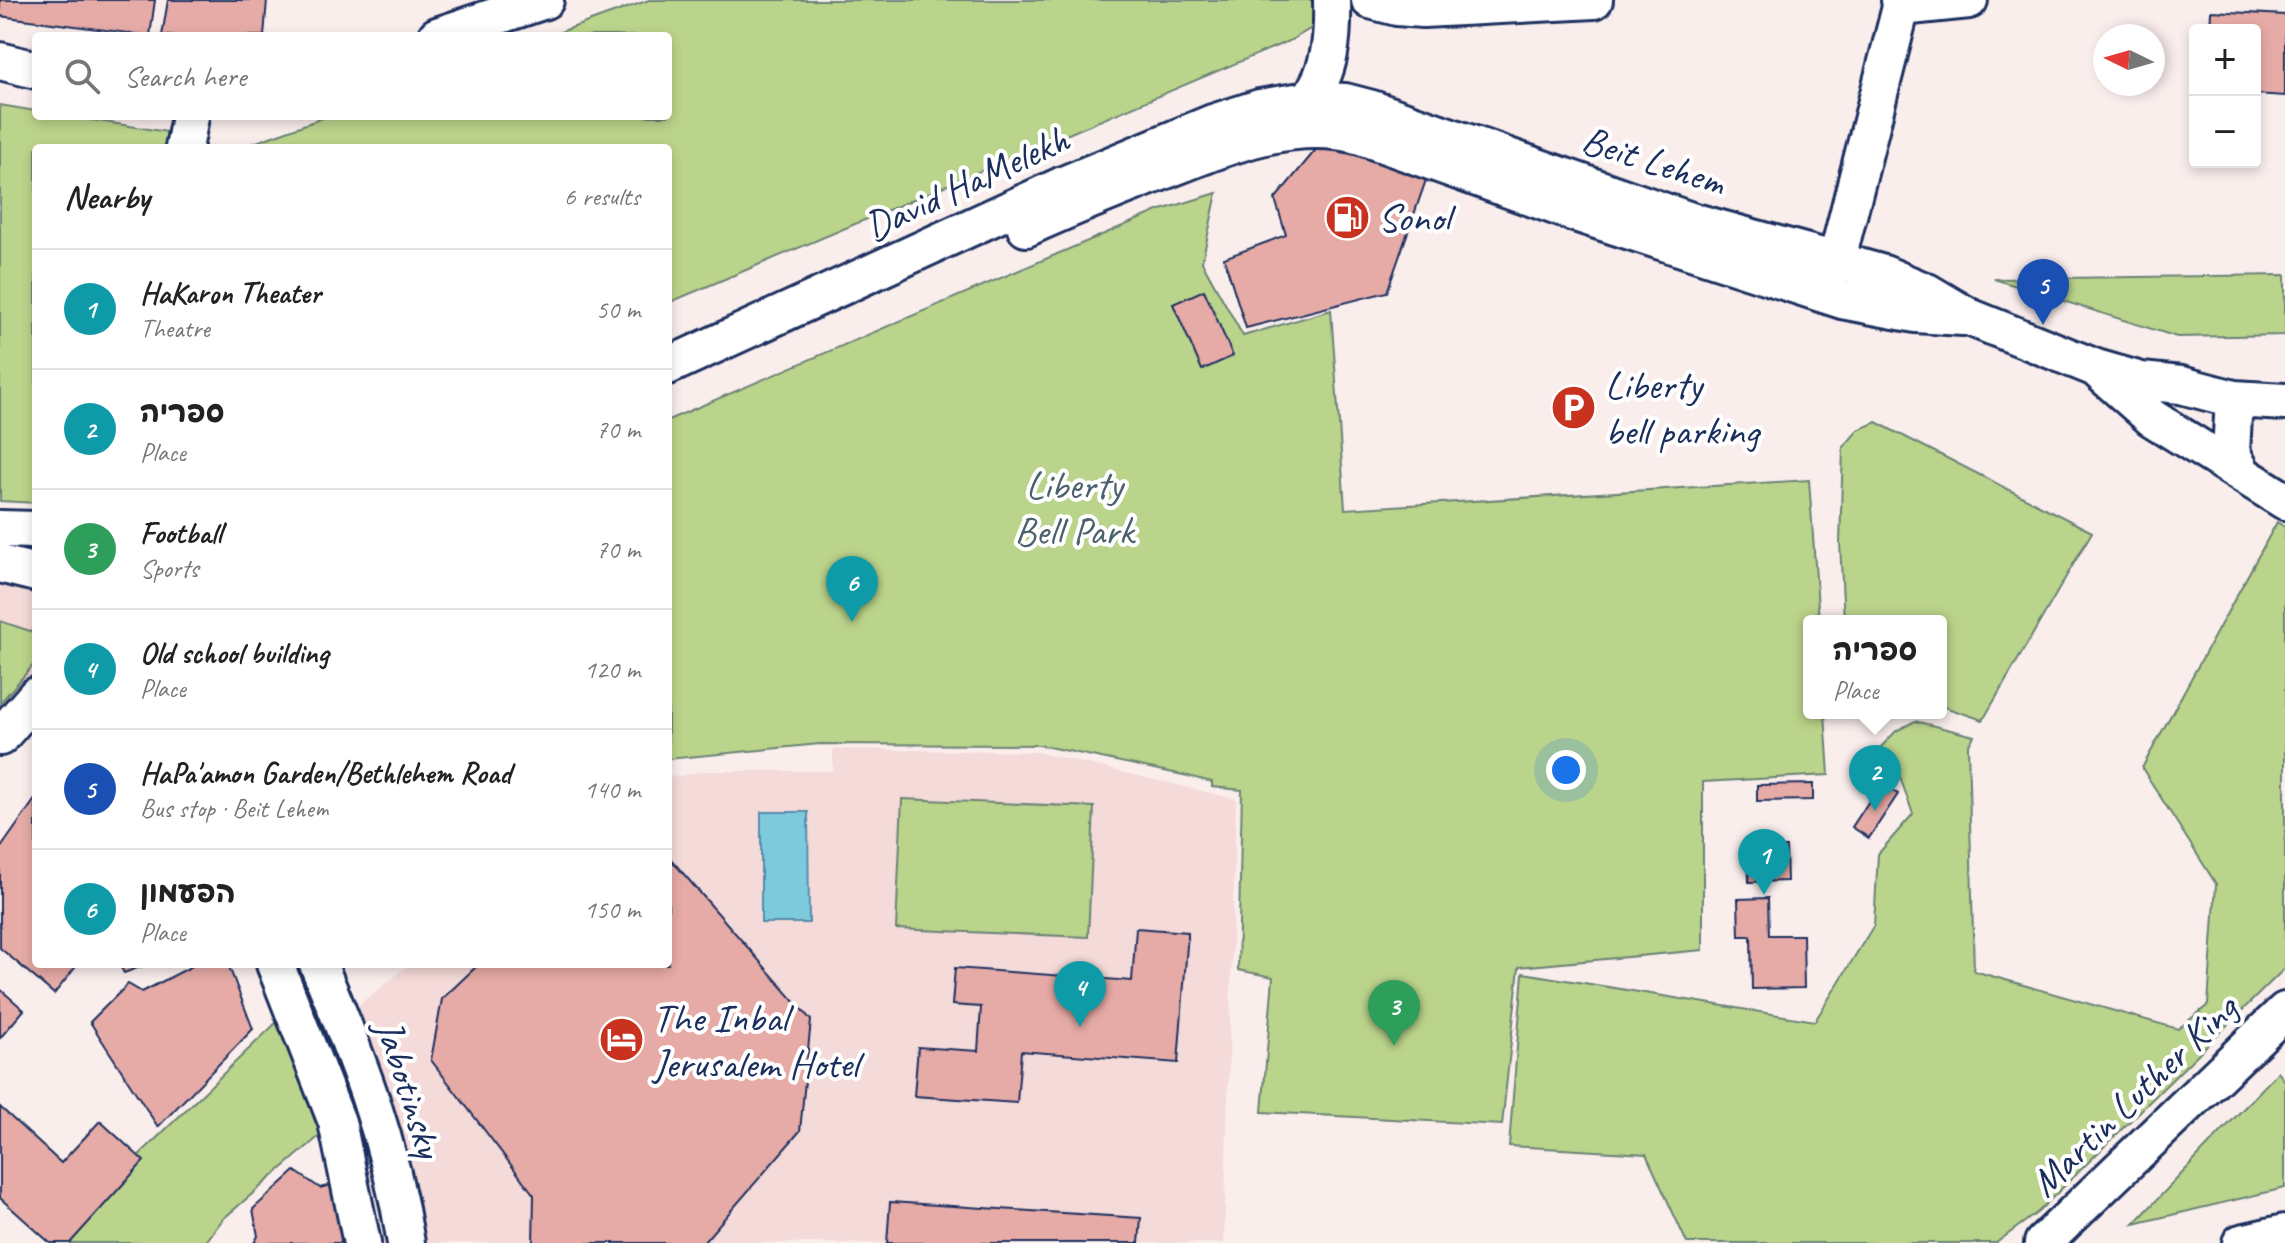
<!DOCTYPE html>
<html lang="en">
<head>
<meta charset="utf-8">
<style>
  body { margin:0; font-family:Caveat,"Playpen Sans Hebrew",sans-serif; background:#f2f2f2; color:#222 }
  .controls { position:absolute; right:24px; top:24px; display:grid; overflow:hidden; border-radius:8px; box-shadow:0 4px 12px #0003 }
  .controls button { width:72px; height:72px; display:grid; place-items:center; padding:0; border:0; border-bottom:2px solid #e0e0e0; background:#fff; color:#222; font:40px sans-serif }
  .compass { position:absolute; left:2093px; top:24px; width:72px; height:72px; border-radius:50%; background:#fff; box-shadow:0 4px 12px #0003; rotate:275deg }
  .you { position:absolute; left:1566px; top:770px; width:28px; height:28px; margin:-20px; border:6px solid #fff; border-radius:50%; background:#1a73e8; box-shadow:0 0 0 12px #1a73e833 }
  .badge { display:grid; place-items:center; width:52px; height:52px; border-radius:50%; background:#0b8043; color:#fff; font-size:26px; font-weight:700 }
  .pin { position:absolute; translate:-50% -66px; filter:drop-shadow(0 2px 4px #0008) }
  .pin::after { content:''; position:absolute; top:42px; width:28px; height:24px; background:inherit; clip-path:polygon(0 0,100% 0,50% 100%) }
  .popup { position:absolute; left:1803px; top:615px; width:144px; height:104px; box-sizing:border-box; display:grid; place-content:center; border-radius:8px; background:#fff; filter:drop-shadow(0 2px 6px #0005); font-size:26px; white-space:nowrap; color:#767676 }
  .popup b { font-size:30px; color:#222 }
  .popup::after { content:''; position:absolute; left:50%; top:100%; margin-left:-16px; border:16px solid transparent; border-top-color:#fff }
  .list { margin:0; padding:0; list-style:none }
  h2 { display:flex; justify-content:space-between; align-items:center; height:104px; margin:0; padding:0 32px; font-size:34px }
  h2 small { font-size:26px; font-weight:400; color:#767676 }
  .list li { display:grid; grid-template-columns:52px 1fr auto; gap:24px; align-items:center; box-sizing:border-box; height:120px; padding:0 32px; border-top:2px solid #e0e0e0 }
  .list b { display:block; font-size:30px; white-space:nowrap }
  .list p { margin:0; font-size:26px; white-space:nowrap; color:#767676 }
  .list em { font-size:26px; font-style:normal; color:#767676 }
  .icon { flex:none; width:44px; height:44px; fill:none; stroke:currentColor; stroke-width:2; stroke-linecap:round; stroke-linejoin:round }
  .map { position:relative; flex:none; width:2285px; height:1243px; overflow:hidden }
  .search { position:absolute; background:#fff; box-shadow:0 4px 12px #0003; left:32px; top:32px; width:640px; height:88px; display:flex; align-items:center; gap:20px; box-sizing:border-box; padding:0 28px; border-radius:8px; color:#767676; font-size:30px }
  .panel { position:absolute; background:#fff; box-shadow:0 4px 12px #0003; left:32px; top:144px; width:640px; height:824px; border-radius:8px }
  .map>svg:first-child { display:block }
  .built { fill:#f4dad8 }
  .green { fill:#bbd48b; stroke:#6b8274; stroke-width:2 }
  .water { fill:#7ecadd; stroke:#568caa; stroke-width:2 }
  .building { fill:#e6aba6; stroke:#1b2f5e; stroke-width:2 }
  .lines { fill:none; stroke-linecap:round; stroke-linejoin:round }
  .minor-casing { stroke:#1b2f5e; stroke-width:42 }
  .minor { stroke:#fff; stroke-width:36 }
  .labels { text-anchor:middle; stroke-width:8; stroke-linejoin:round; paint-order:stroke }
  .street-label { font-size:40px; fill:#1b2f5e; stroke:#fff }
  .poi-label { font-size:40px; fill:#1b2f5e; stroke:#fff; text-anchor:start }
  .park-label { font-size:40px; fill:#4b616c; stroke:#fff }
</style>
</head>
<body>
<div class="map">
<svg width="2285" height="1243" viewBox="0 0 2285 1243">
  <rect width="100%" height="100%" fill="#faeeed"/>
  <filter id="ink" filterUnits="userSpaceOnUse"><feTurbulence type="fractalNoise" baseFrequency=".0125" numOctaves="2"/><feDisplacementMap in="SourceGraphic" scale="16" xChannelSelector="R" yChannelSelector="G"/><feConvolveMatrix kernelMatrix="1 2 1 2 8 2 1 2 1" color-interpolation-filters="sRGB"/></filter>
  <g filter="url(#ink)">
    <!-- built -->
    <path class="built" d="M 0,564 L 36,573 L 36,672 L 0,715 Z
      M 833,749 L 1037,752 L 1236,799 L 1224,1243 L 406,1243 L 341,1019 L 410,964 L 668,964 L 668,778 L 704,771 L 833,771 Z"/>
    <!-- green -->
    <path class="green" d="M 649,0 L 1329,0 L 1327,19 L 1291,40 L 668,303 L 668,148 L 240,148 L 328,116 L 668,116 L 668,36 L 549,36 Z
      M 0,105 L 36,111 L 36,116 L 67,116 L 174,133 L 172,148 L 36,148 L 36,503 L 0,501 Z
      M 1217,193 L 1202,262 L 1243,336 L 1331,310 L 1345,509 L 1809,480 L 1819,621 L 1809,621 L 1809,713 L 1825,713 L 1829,775 L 1703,782 L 1703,950 L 1519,967 L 1502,1125 L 1262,1112 L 1273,977 L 1238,970 L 1242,790 L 1212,787 L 1212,782 L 1188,776 L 1039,745 L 820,744 L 668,759 L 668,420 L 1158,211 Z
      M 2285,275 L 2285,335 L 2177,337 L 1994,279 Z
      M 1876,422 L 2092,532 L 1983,720 L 1941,706 L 1941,621 L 1844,621 L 1840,543 L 1843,448 L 1858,430 Z
      M 2277,522 L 2285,527 L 2285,968 L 2038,1212 L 1996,1243 L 1687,1243 L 1646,1154 L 1509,1146 L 1523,973 L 1815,1021 L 1874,925 L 1878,854 L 1913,814 L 1900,777 L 1859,770 L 1896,731 L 1915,721 L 1974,736 L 1968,746 L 1974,971 L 2178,1029 L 2208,1005 L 2216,884 L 2142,768 Z
      M 0,621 L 36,633 L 36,662 L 0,703 Z
      M 1856,713 L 1897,713 L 1888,718 L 1880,729 Z
      M 902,799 L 1094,807 L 1088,937 L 896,929 Z
      M 281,1018 L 323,1133 L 223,1219 L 205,1243 L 69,1243 L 131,1163 Z
      M 2278,1072 L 2285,1081 L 2285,1188 L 2134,1224 Z"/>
    <!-- water -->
    <path class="water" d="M 761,812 L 808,812 L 809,923 L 761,923 Z"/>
    <!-- building -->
    <path class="building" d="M 0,0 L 155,0 L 150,36 L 0,16 Z
      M 168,0 L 267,0 L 264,36 L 162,36 Z
      M 2211,11 L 2285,15 L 2285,96 L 2255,94 L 2255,30 L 2210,30 Z
      M 1323,141 L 1427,177 L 1387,292 L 1246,328 L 1224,258 L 1286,235 L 1275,199 Z
      M 1204,290 L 1233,356 L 1202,370 L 1173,304 Z
      M 1881,783 L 1898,794 L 1869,838 L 1852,827 Z
      M 1813,784 L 1813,800 L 1757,801 L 1757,785 Z
      M 36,798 L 36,964 L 78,964 L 54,994 L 0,948 L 0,849 Z
      M 1748,847 L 1786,847 L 1787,881 L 1749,882 Z
      M 668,856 L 811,1020 L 800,1131 L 703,1243 L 533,1243 L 534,1195 L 431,1060 L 442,999 L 479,964 L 668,964 Z
      M 1768,898 L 1769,935 L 1803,935 L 1804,988 L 1752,989 L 1751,936 L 1739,936 L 1738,899 Z
      M 1136,928 L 1188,932 L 1178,1063 L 1021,1051 L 1017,1103 L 914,1096 L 918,1047 L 978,1051 L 981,1007 L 952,1005 L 955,968 L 1132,981 Z
      M 119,964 L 148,964 L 124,973 Z
      M 196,964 L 228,964 L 253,1029 L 158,1127 L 90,1022 L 128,984 L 142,992 Z
      M 0,989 L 24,1010 L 0,1038 Z
      M 0,1107 L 61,1163 L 100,1121 L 144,1161 L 70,1243 L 50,1243 L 0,1198 Z
      M 295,1171 L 320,1188 L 345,1181 L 355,1243 L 254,1243 L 258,1236 L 253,1209 Z
      M 890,1202 L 1141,1218 L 1139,1243 L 887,1243 Z"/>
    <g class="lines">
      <defs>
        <path id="minor" d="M 1370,0 L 1397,7 L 1423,9 L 1594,0
          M 1901,7 L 1969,0
          M 437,36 L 545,0
          M 0,61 L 36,70
          M 1308,100 C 1331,72 1333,36 1332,0
          M 184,148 L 190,117
          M 1026,228 C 1068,209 1112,191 1156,174 C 1220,149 1291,116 1361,136 L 1575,213 L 1842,300 L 1916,314 L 1963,317
          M 1828,279 L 1837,259 L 1901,7 L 1900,0
          M 668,366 L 1061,186 L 1213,123 L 1260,108 L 1308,100 L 1345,102 L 1372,109 L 1688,220 L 1884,274 L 1927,292 L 1969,317 L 2096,368 L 2141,381 L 2181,385 L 2234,399 L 2285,402
          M 2100,372 L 2152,418 L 2285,501
          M 2234,399 L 2231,452 L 2243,475
          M 0,529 L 36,530
          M 0,564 L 36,573
          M 0,737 L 36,696
          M 275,964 L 337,1122 L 362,1243
          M 318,964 C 358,1059 390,1140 406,1243
          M 2043,1243 L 2285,1011
          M 2241,1243 L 2285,1233"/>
      </defs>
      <!-- minor casing -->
      <use href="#minor" class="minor-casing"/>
      <!-- minor -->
      <use href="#minor" class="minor"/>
    </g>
  </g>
  <!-- icons -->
  <defs>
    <symbol id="fuel-disc" viewBox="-11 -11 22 22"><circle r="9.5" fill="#c8321e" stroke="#fff"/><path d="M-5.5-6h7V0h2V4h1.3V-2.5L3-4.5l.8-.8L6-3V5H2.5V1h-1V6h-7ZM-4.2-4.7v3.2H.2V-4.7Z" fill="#fff"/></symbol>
    <symbol id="parking-disc" viewBox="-11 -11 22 22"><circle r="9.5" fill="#c8321e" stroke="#fff"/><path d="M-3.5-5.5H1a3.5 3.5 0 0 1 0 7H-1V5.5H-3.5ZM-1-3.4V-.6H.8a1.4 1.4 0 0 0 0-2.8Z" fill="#fff"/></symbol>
    <symbol id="hotel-disc" viewBox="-11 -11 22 22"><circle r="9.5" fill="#c8321e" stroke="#fff"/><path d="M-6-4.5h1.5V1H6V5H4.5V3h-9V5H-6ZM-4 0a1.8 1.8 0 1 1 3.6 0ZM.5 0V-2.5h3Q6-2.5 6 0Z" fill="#fff"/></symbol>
  </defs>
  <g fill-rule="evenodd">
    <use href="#fuel-disc" x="1322" y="192" width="51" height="51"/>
    <use href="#parking-disc" x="1548" y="382" width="51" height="51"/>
    <use href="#hotel-disc" x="596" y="1014" width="51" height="51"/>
  </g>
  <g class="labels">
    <!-- street labels -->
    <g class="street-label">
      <text transform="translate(1654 160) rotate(18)" y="14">Beit Lehem</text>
      <text transform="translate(966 182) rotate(-25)" y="14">David HaMelekh</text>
      <text transform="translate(410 1088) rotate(72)" y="14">Jabotinsky</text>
      <text transform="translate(2133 1095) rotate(-44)" y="14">Martin Luther King</text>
    </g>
    <!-- poi labels -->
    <g class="poi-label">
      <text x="1378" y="231">Sonol</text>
      <text x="1605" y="398">Liberty<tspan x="1605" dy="46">bell parking</tspan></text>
      <text x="653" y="1031">The Inbal<tspan x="653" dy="46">Jerusalem Hotel</tspan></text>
    </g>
    <!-- park labels -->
    <g class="park-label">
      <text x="1074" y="498">Liberty<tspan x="1074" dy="46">Bell Park</tspan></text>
    </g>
  </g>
</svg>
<div class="controls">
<button>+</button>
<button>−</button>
</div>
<svg class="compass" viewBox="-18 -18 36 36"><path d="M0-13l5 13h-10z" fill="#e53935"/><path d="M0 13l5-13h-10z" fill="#767676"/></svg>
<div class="you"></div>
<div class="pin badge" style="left:1764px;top:895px;background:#0f9aa8">1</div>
<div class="pin badge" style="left:1875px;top:811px;background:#0f9aa8">2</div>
<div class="popup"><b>ספריה</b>Place</div>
<div class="pin badge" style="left:1394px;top:1046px;background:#2e9e5b">3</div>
<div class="pin badge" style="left:1080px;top:1027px;background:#0f9aa8">4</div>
<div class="pin badge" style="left:2043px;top:325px;background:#1a4fb4">5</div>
<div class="pin badge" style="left:852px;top:622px;background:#0f9aa8">6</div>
<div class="search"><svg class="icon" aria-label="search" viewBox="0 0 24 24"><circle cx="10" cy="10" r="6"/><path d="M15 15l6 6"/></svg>Search here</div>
<section class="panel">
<h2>Nearby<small>6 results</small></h2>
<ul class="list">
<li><span class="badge" style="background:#0f9aa8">1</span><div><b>HaKaron Theater</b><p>Theatre</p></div><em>50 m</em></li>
<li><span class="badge" style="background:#0f9aa8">2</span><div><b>ספריה</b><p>Place</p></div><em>70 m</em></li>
<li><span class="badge" style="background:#2e9e5b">3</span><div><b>Football</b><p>Sports</p></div><em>70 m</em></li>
<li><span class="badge" style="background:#0f9aa8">4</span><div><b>Old school building</b><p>Place</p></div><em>120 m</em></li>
<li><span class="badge" style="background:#1a4fb4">5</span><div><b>HaPa'amon Garden/Bethlehem Road</b><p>Bus stop · Beit Lehem</p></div><em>140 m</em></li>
<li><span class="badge" style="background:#0f9aa8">6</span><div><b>הפעמון</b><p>Place</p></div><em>150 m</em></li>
</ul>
</section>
</div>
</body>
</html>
